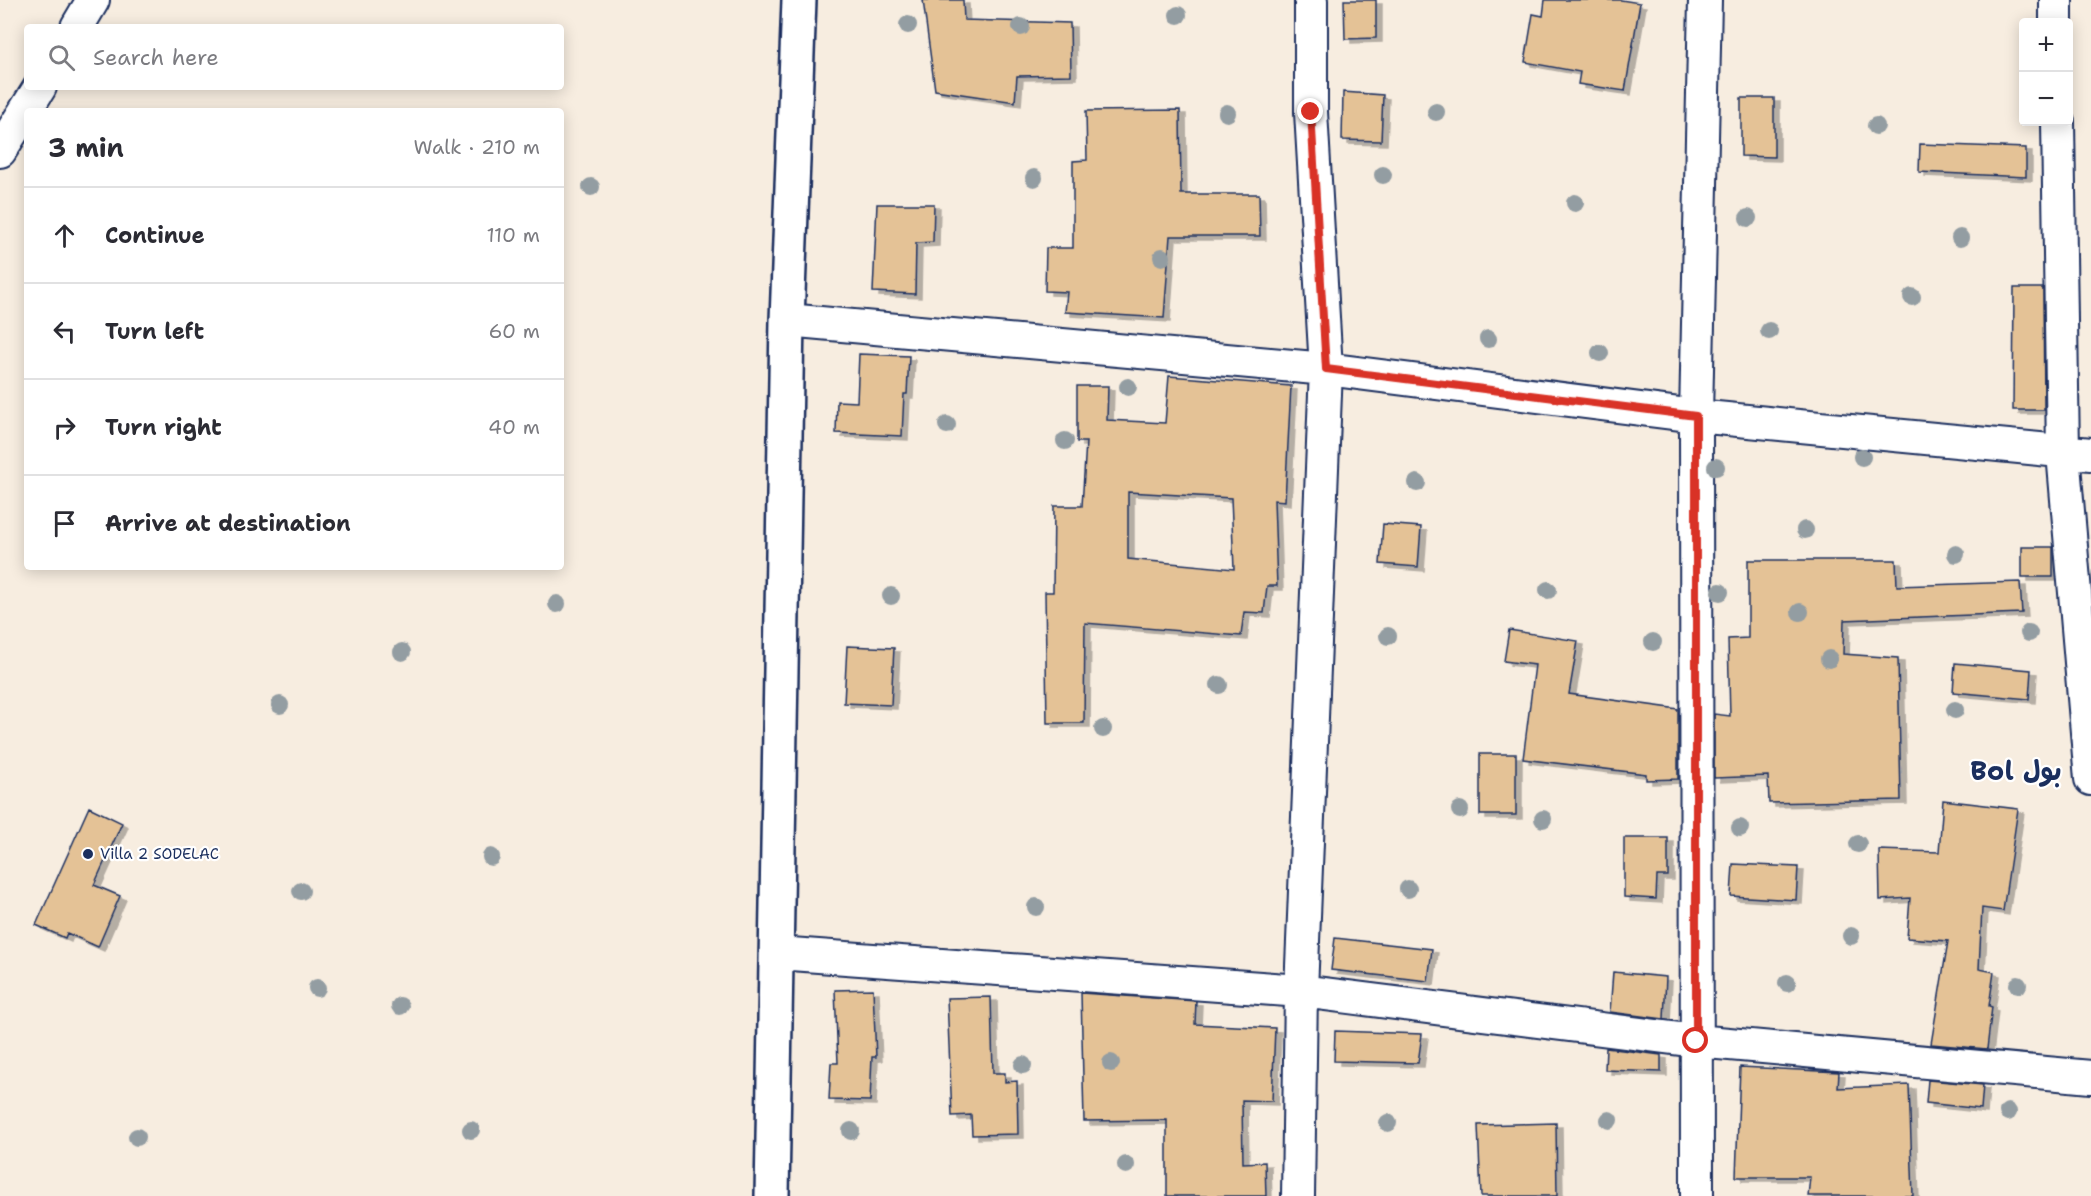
<!DOCTYPE html>
<html lang="en">
<head>
<meta charset="utf-8">
<style>
  body { margin:0; font-family:"Shantell Sans","Playpen Sans Arabic",sans-serif; background:#f2f2f3; color:#2b2b33 }
  .controls { position:absolute; right:18px; top:18px; display:grid; overflow:hidden; border-radius:6px; box-shadow:0 3px 15px #0003 }
  .controls button { width:54px; height:54px; display:grid; place-items:center; padding:0; border:0; border-bottom:2px solid #e1e1e2; background:#fff; color:#2b2b33; font:30px sans-serif }
  .stop { position:absolute; width:18px; height:18px; margin:-14px; border:4px solid #d93025; border-radius:50%; background:#fff }
  .stop.end { background:#d93025; border-color:#fff; box-shadow:0 2px 6px #0008 }
  .list { margin:0; padding:0; list-style:none }
  h2 { display:flex; justify-content:space-between; align-items:center; height:78px; margin:0; padding:0 24px; font-size:26px }
  h2 small { font-size:20px; font-weight:400; color:#7c7c81 }
  .list li { display:grid; grid-template-columns:39px 1fr auto; gap:18px; align-items:center; box-sizing:border-box; height:96px; padding:0 24px; border-top:2px solid #e1e1e2 }
  .list b { display:block; font-size:22px; white-space:nowrap }
  .list em { font-size:20px; font-style:normal; color:#7c7c81 }
  .icon { flex:none; width:33px; height:33px; fill:none; stroke:currentColor; stroke-width:2; stroke-linecap:round; stroke-linejoin:round }
  .map { position:relative; flex:none; width:2091px; height:1196px; overflow:hidden }
  .search { position:absolute; background:#fff; box-shadow:0 3px 15px #0003; left:24px; top:24px; width:540px; height:66px; display:flex; align-items:center; gap:15px; box-sizing:border-box; padding:0 21px; border-radius:6px; color:#7c7c81; font-size:22px }
  .panel { position:absolute; background:#fff; box-shadow:0 3px 15px #0003; left:24px; top:108px; width:540px; height:462px; border-radius:6px }
  .map>svg:first-child { display:block }
  .building { fill:#e4c296; stroke:#1b2f5e; stroke-width:1.5; fill-rule:evenodd; filter:url(#shadow) }
  .lines { fill:none; stroke-linecap:round; stroke-linejoin:round }
  .street-casing { stroke:#1b2f5e; stroke-width:36 }
  .secondary-casing { stroke:#1b2f5e; stroke-width:38 }
  .street { stroke:#fff; stroke-width:32 }
  .secondary { stroke:#fff; stroke-width:33 }
  .tree { fill:#939da2 }
  .route { stroke:#d93025; stroke-width:8 }
  .poi-dot { fill:#1b2f5e; stroke:#fff; stroke-width:2 }
  .labels { text-anchor:middle; stroke-width:4.5; stroke-linejoin:round; paint-order:stroke }
  .poi-label { font-size:15px; fill:#1b2f5e; stroke:#fff; text-anchor:start }
  .town-label { font-size:27px; font-weight:bold; fill:#1b2f5e; stroke:#fff }
</style>
</head>
<body>
<div class="map">
<svg width="2091" height="1196" viewBox="0 0 2091 1196">
  <defs>
    <filter id="shadow"><feDropShadow dx="6" dy="4" stdDeviation="0" flood-color="#0004"/></filter>
  </defs>
  <rect width="100%" height="100%" fill="#f7ede0"/>
  <filter id="ink" filterUnits="userSpaceOnUse"><feTurbulence type="fractalNoise" baseFrequency=".0167" numOctaves="2"/><feDisplacementMap in="SourceGraphic" scale="12" xChannelSelector="R" yChannelSelector="G"/><feConvolveMatrix kernelMatrix="1 2 1 2 8 2 1 2 1" color-interpolation-filters="sRGB"/></filter>
  <g filter="url(#ink)">
    <!-- building -->
    <path class="building" d="M 923,0 L 963,0 L 964,20 L 1070,23 L 1071,75 L 1017,76 L 1015,102 L 935,90 Z
      M 1344,0 L 1376,0 L 1376,38 L 1345,39 Z
      M 1545,0 L 1621,0 L 1640,3 L 1625,91 L 1578,84 L 1580,72 L 1525,62 L 1533,14 L 1543,16 Z
      M 1343,92 L 1383,95 L 1381,141 L 1342,140 Z
      M 1741,98 L 1774,98 L 1774,157 L 1741,156 Z
      M 1180,110 L 1181,194 L 1259,194 L 1260,236 L 1170,236 L 1164,318 L 1065,312 L 1067,292 L 1045,291 L 1046,248 L 1073,248 L 1073,161 L 1087,160 L 1086,111 Z
      M 1920,144 L 2026,148 L 2026,177 L 1919,172 Z
      M 877,204 L 934,204 L 933,242 L 916,243 L 915,294 L 873,292 Z
      M 2014,288 L 2043,288 L 2044,410 L 2013,410 Z
      M 859,354 L 909,356 L 907,394 L 904,394 L 902,436 L 836,433 L 837,401 L 857,402 Z
      M 1169,376 L 1291,386 L 1285,501 L 1274,500 L 1277,586 L 1267,586 L 1264,613 L 1244,612 L 1241,636 L 1085,623 L 1084,723 L 1047,723 L 1045,592 L 1053,592 L 1054,506 L 1082,506 L 1086,442 L 1077,442 L 1077,386 L 1108,386 L 1107,420 L 1165,423 ZM 1128,492 L 1231,498 L 1234,569 L 1128,559 Z
      M 1383,524 L 1421,527 L 1418,567 L 1380,564 Z
      M 2022,547 L 2053,547 L 2053,577 L 2022,577 Z
      M 1748,560 L 1896,560 L 1897,586 L 2020,582 L 2022,613 L 1844,620 L 1843,654 L 1898,658 L 1901,800 L 1769,803 L 1768,776 L 1714,778 L 1714,714 L 1730,716 L 1728,639 L 1748,638 Z
      M 1509,630 L 1578,641 L 1569,694 L 1678,709 L 1678,779 L 1646,780 L 1646,774 L 1523,759 L 1535,665 L 1504,661 Z
      M 847,646 L 894,648 L 891,705 L 844,703 Z
      M 1955,663 L 2031,670 L 2029,699 L 1953,692 Z
      M 1480,754 L 1516,754 L 1516,815 L 1480,815 Z
      M 1943,800 L 2018,809 L 2003,911 L 1982,908 L 1979,969 L 1994,972 L 1989,1006 L 1992,1007 L 1987,1049 L 1931,1044 L 1948,941 L 1907,938 L 1910,898 L 1880,900 L 1879,850 L 1939,852 Z
      M 89,807 L 122,823 L 94,885 L 120,896 L 98,947 L 67,933 L 65,938 L 36,925 Z
      M 1624,838 L 1668,838 L 1668,876 L 1657,876 L 1656,899 L 1624,897 Z
      M 1733,864 L 1798,867 L 1796,900 L 1731,896 Z
      M 1335,938 L 1432,949 L 1428,981 L 1331,970 Z
      M 1613,972 L 1666,977 L 1664,1019 L 1610,1012 Z
      M 873,989 L 876,1057 L 872,1057 L 870,1101 L 829,1100 L 831,1063 L 838,1063 L 835,990 Z
      M 1081,993 L 1196,1001 L 1195,1024 L 1275,1028 L 1272,1101 L 1242,1100 L 1243,1163 L 1265,1162 L 1266,1196 L 1167,1196 L 1167,1120 L 1084,1121 Z
      M 991,997 L 993,1073 L 1005,1073 L 1005,1082 L 1017,1081 L 1018,1134 L 972,1135 L 971,1115 L 952,1116 L 947,998 Z
      M 1335,1031 L 1422,1034 L 1418,1063 L 1334,1061 Z
      M 1606,1048 L 1661,1055 L 1661,1072 L 1605,1070 Z
      M 1740,1067 L 1839,1072 L 1838,1088 L 1909,1085 L 1913,1196 L 1808,1196 L 1810,1177 L 1736,1177 Z
      M 1928,1080 L 1983,1085 L 1981,1109 L 1926,1103 Z
      M 1556,1123 L 1557,1196 L 1481,1196 L 1478,1125 Z"/>
    <g class="lines">
      <defs>
        <path id="street" d="M 2056,0 L 2056,22
          M 77,27 L 93,0
          M 2058,122 L 2063,453 L 2091,779
          M 0,151 L 40,87
          M 787,320 L 1326,369 L 1696,416 L 2091,454
          M 777,953 L 1301,991 L 1696,1041 L 2091,1077
          M 1298,1196 L 1301,991 L 1326,369 L 1311,112 L 1311,0
          M 1697,1196 L 1696,416 L 1705,0"/>
        <path id="secondary" d="M 772,1196 L 787,320 L 799,0"/>
      </defs>
      <!-- street casing -->
      <use href="#street" class="street-casing"/>
      <!-- secondary casing -->
      <use href="#secondary" class="secondary-casing"/>
      <!-- street -->
      <use href="#street" class="street"/>
      <!-- secondary -->
      <use href="#secondary" class="secondary"/>
    </g>
    <!-- trees -->
    <g class="tree">
      <circle cx="1178" cy="15" r="9"/>
      <circle cx="908" cy="25" r="9"/>
      <circle cx="1021" cy="27" r="9"/>
      <circle cx="1436" cy="112" r="9"/>
      <circle cx="1227" cy="113" r="9"/>
      <circle cx="1876" cy="126" r="9"/>
      <circle cx="1383" cy="175" r="9"/>
      <circle cx="1034" cy="178" r="9"/>
      <circle cx="591" cy="187" r="9"/>
      <circle cx="1575" cy="203" r="9"/>
      <circle cx="1748" cy="218" r="9"/>
      <circle cx="1960" cy="238" r="9"/>
      <circle cx="1162" cy="257" r="9"/>
      <circle cx="1912" cy="297" r="9"/>
      <circle cx="1769" cy="331" r="9"/>
      <circle cx="1488" cy="339" r="9"/>
      <circle cx="1600" cy="353" r="9"/>
      <circle cx="1128" cy="387" r="9"/>
      <circle cx="947" cy="425" r="9"/>
      <circle cx="1065" cy="441" r="9"/>
      <circle cx="1862" cy="457" r="9"/>
      <circle cx="1716" cy="467" r="9"/>
      <circle cx="1417" cy="483" r="9"/>
      <circle cx="1805" cy="530" r="9"/>
      <circle cx="1956" cy="554" r="9"/>
      <circle cx="1548" cy="590" r="9"/>
      <circle cx="1720" cy="592" r="9"/>
      <circle cx="891" cy="596" r="9"/>
      <circle cx="557" cy="604" r="9"/>
      <circle cx="1800" cy="612" r="9"/>
      <circle cx="2029" cy="633" r="9"/>
      <circle cx="1388" cy="636" r="9"/>
      <circle cx="1653" cy="642" r="9"/>
      <circle cx="402" cy="652" r="9"/>
      <circle cx="1829" cy="659" r="9"/>
      <circle cx="1219" cy="685" r="9"/>
      <circle cx="280" cy="705" r="9"/>
      <circle cx="1955" cy="710" r="9"/>
      <circle cx="1103" cy="729" r="9"/>
      <circle cx="1460" cy="810" r="9"/>
      <circle cx="1543" cy="819" r="9"/>
      <circle cx="1740" cy="828" r="9"/>
      <circle cx="1858" cy="844" r="9"/>
      <circle cx="491" cy="857" r="9"/>
      <circle cx="1408" cy="889" r="9"/>
      <circle cx="301" cy="891" r="9"/>
      <circle cx="1036" cy="907" r="9"/>
      <circle cx="1851" cy="936" r="9"/>
      <circle cx="1787" cy="983" r="9"/>
      <circle cx="2018" cy="985" r="9"/>
      <circle cx="317" cy="988" r="9"/>
      <circle cx="400" cy="1006" r="9"/>
      <circle cx="1111" cy="1063" r="9"/>
      <circle cx="1023" cy="1065" r="9"/>
      <circle cx="2008" cy="1112" r="9"/>
      <circle cx="1609" cy="1120" r="9"/>
      <circle cx="1388" cy="1123" r="9"/>
      <circle cx="471" cy="1130" r="9"/>
      <circle cx="851" cy="1131" r="9"/>
      <circle cx="137" cy="1137" r="9"/>
      <circle cx="1126" cy="1165" r="9"/>
    </g>
  </g>
  <g class="lines" filter="url(#ink)">
    <!-- route -->
    <path class="route" d="M 1311,112 L 1326,369 L 1696,416 L 1696,1041"/>
  </g>
  <!-- markers -->
  <circle class="poi-dot" cx="88" cy="854" r="6"/>
  <g class="labels">
    <!-- poi labels -->
    <g class="poi-label">
      <text x="100" y="859">Villa 2 SODELAC</text>
    </g>
    <!-- town labels -->
    <g class="town-label">
      <text x="2016" y="780">Bol بول</text>
    </g>
  </g>
</svg>
<div class="controls">
<button>+</button>
<button>−</button>
</div>
<div class="stop" style="left:1696px;top:1041px"></div>
<div class="stop end" style="left:1311px;top:112px"></div>
<div class="search"><svg class="icon" aria-label="search" viewBox="0 0 24 24"><circle cx="10" cy="10" r="6"/><path d="M15 15l6 6"/></svg>Search here</div>
<section class="panel">
<h2>3 min<small>Walk · 210 m</small></h2>
<ul class="list">
<li><svg class="icon" aria-label="ahead" viewBox="0 0 24 24"><path d="M12 20V5M6 11l6-6 6 6"/></svg><div><b>Continue</b></div><em>110 m</em></li>
<li><svg class="icon" aria-label="left" viewBox="0 0 24 24"><path d="M17 20v-9H6M10 6l-5 5 5 5"/></svg><div><b>Turn left</b></div><em>60 m</em></li>
<li><svg class="icon" aria-label="right" viewBox="0 0 24 24"><path d="M7 20v-9h11M14 6l5 5-5 5"/></svg><div><b>Turn right</b></div><em>40 m</em></li>
<li><svg class="icon" aria-label="arrive" viewBox="0 0 24 24"><path d="M6 21V4h12l-3 4 3 4H6"/></svg><div><b>Arrive at destination</b></div></li>
</ul>
</section>
</div>
</body>
</html>
